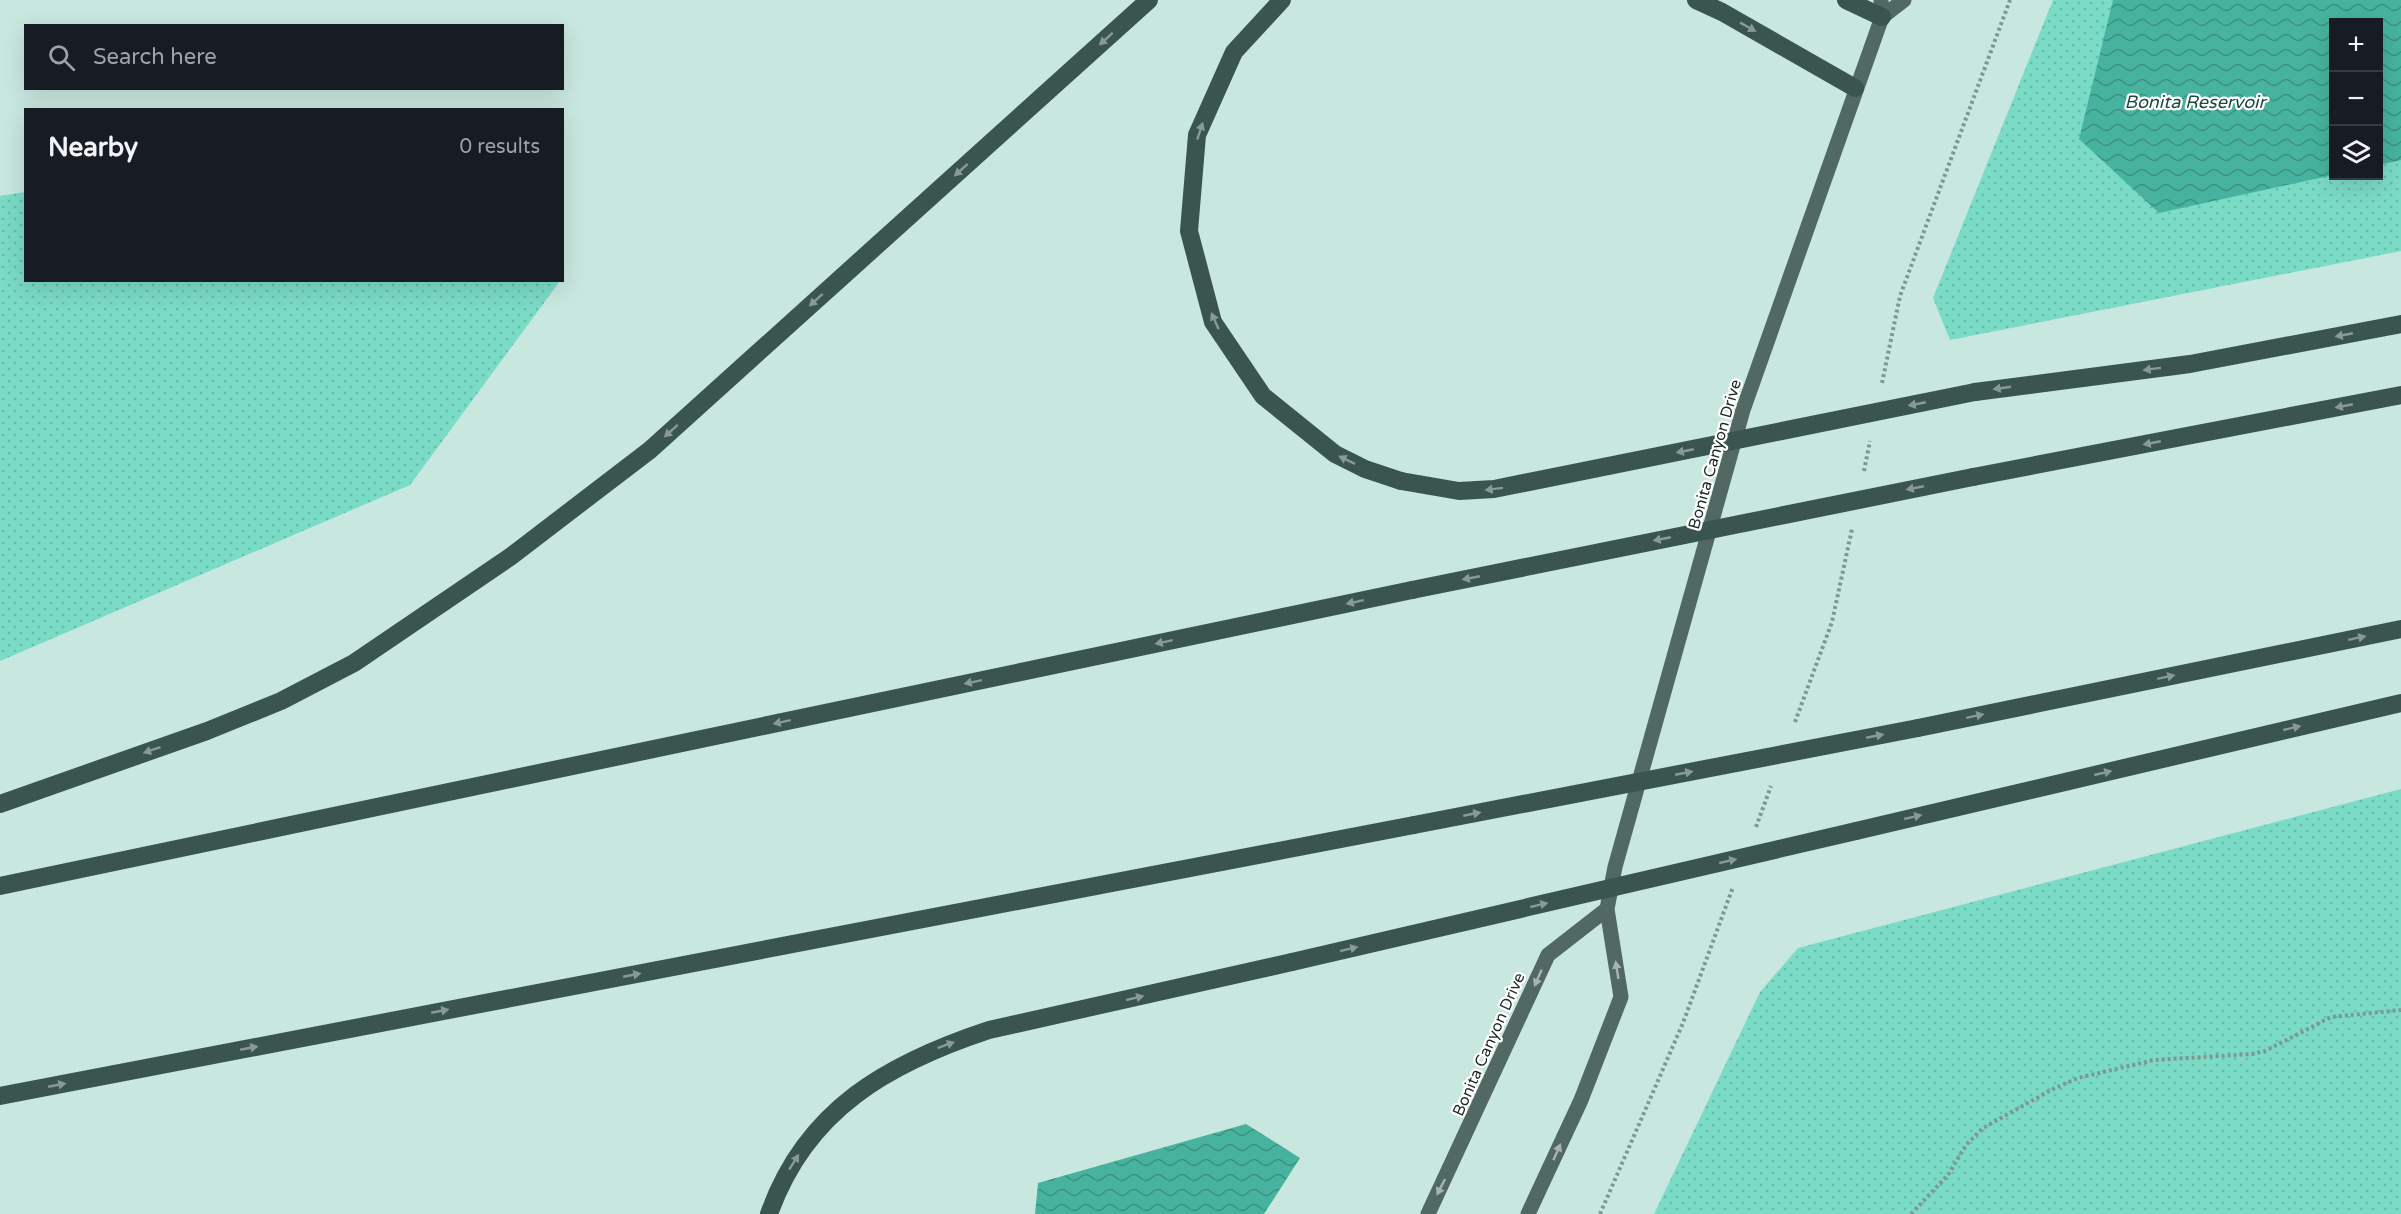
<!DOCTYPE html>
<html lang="en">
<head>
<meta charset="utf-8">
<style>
  body { margin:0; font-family:"Varela Round",sans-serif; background:#20242c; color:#f1f3f6 }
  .controls { position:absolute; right:18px; top:18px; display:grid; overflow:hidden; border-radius:0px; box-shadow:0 6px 24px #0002 }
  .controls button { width:54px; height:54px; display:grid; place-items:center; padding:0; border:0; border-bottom:2px solid #363941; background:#171b24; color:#f1f3f6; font:30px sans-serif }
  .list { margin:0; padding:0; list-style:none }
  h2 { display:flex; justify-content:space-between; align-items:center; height:78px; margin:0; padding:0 24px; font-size:26px }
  h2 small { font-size:20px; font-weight:400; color:#9ea1a6 }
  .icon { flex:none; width:33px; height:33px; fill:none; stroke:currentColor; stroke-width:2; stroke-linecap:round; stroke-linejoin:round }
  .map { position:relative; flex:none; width:2401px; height:1214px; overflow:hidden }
  .search { position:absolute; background:#171b24; box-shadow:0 6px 24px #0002; left:24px; top:24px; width:540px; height:66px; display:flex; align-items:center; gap:15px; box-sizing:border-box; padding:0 21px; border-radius:0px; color:#9ea1a6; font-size:22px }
  .panel { position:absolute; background:#171b24; box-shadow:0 6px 24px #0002; left:24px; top:108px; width:540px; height:174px; border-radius:0px }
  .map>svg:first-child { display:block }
  .green { fill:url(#green-dots); fill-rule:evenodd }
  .water { fill:url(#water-waves) }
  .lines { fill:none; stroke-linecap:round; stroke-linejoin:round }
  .path { stroke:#809791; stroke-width:4; stroke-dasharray:3 3; stroke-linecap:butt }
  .major { stroke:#516863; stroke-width:15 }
  .highway { stroke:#3a554f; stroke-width:18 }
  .highway-bridge { stroke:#3a554f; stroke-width:18 }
  .oneway { fill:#899995 }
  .oneway2 { fill:#a8b4b1 }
  .labels { text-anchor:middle; stroke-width:4.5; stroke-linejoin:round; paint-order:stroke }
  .street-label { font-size:16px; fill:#1f2b28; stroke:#fff }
  .water-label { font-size:18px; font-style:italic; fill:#1c4b41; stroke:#fff }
</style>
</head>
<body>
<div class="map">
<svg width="2401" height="1214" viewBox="0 0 2401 1214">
  <defs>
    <pattern id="green-dots" width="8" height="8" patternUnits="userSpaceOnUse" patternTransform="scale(1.5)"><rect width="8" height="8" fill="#7adbc6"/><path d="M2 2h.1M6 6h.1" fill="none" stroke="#69bcaa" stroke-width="1.8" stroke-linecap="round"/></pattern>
    <pattern id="water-waves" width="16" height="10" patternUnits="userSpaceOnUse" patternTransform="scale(1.5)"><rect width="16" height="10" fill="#47b39e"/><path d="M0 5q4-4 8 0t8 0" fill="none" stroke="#3b9281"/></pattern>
  </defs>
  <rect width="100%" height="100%" fill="#c8e7df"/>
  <!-- green -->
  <path class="green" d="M 2053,0 L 2401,0 L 2401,251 L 1950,340 L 1933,298 ZM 2334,22 L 2378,22 L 2378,176 L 2334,176 Z
    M 25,192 L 26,280 L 560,281 L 410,485 L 0,661 L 0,196 Z
    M 2401,789 L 2401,1214 L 1654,1214 L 1760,992 L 1798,948 Z"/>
  <!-- water -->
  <path class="water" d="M 2113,0 L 2401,0 L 2401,160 L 2379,165 L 2378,22 L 2334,22 L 2333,175 L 2159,213 L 2079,139 Z
    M 1246,1124 L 1300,1158 L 1264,1214 L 1035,1214 L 1038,1183 Z"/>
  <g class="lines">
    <!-- path -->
    <path class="path" d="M 1882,383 L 1900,296 L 2010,0
      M 1864,471 L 1870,441
      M 1795,722 L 1832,622 L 1852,529
      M 1756,827 L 1771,786
      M 1600,1214 L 1683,1023 L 1733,887
      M 1911,1214 L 1948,1175 L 1966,1145 L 1983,1128 L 2053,1089 L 2078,1078 L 2154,1060 L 2252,1054 L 2265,1051 L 2331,1017 L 2401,1010"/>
    <!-- major -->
    <path class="major" d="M 1882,17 L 1904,0
      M 1428,1214 L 1548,955 L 1607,909
      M 1528,1214 L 1581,1100 L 1621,997 L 1607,909 L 1615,867 L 1743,410 L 1882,17 L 1881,0"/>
    <!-- highway -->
    <path class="highway" d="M 1282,0 L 1234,52 L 1197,135 L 1189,231 L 1213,322 L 1263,396 L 1335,454 L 1365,469 L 1401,481
      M 1696,0 L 1722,12 L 1855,88
      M 1846,0 L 1882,17
      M 1975,392 L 2190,364 L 2401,324
      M 1973,477 L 2401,395
      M 1918,728 L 2401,629
      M 0,804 L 207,731 L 281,701 L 354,663 L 510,557 L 650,450 L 1149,0
      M 1856,831 L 2401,703
      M 0,886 L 1412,590
      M 0,1096 L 1414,825
      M 769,1214 C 806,1109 889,1063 989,1030 L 1292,962"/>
    <!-- highway-bridge -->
    <path class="highway-bridge" d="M 1401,481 L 1459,491 L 1494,489 L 1975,392
      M 1412,590 L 1973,477
      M 1414,825 L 1918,728
      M 1292,962 L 1856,831"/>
  </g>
  <!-- one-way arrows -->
  <defs><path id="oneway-solid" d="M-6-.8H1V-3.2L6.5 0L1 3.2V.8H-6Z" transform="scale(1.5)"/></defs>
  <g class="oneway">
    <use href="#oneway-solid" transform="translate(1748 27) rotate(29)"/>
    <use href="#oneway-solid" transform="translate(1106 39) rotate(138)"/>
    <use href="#oneway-solid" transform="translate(1200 131) rotate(-72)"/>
    <use href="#oneway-solid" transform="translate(961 170) rotate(138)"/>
    <use href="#oneway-solid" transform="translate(816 300) rotate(138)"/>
    <use href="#oneway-solid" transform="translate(1215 321) rotate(-114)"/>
    <use href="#oneway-solid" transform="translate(2344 335) rotate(169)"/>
    <use href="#oneway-solid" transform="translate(2152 369) rotate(173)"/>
    <use href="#oneway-solid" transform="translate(2002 388) rotate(172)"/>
    <use href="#oneway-solid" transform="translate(1917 404) rotate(169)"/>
    <use href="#oneway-solid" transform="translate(2344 406) rotate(169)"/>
    <use href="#oneway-solid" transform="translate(671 431) rotate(138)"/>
    <use href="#oneway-solid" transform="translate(2152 443) rotate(169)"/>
    <use href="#oneway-solid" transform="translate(1685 451) rotate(169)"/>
    <use href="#oneway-solid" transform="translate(1347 460) rotate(-154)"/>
    <use href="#oneway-solid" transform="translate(1915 488) rotate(169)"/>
    <use href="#oneway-solid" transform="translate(1494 489) rotate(173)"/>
    <use href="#oneway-solid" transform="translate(1662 539) rotate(169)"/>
    <use href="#oneway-solid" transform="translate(1471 578) rotate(169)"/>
    <use href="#oneway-solid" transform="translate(1355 602) rotate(168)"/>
    <use href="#oneway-solid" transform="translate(2357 638) rotate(-12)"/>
    <use href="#oneway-solid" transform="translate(1164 642) rotate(168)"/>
    <use href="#oneway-solid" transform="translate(2166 677) rotate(-12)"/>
    <use href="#oneway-solid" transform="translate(973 682) rotate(168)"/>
    <use href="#oneway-solid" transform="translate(1975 716) rotate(-12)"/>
    <use href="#oneway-solid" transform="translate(782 722) rotate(168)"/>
    <use href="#oneway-solid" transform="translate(2292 728) rotate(-13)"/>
    <use href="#oneway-solid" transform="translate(1875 736) rotate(-11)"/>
    <use href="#oneway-solid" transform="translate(152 750) rotate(161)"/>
    <use href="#oneway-solid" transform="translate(1684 773) rotate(-11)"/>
    <use href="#oneway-solid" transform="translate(2103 773) rotate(-13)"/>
    <use href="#oneway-solid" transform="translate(1472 814) rotate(-11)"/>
    <use href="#oneway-solid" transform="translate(1913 817) rotate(-13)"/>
    <use href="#oneway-solid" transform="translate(1728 861) rotate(-13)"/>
    <use href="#oneway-solid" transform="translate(1539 905) rotate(-13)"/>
    <use href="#oneway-solid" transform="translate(1349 949) rotate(-13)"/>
    <use href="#oneway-solid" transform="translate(632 975) rotate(-11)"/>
    <use href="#oneway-solid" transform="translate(1135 998) rotate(-13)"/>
    <use href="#oneway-solid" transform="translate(440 1011) rotate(-11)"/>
    <use href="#oneway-solid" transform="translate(946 1045) rotate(-20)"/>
    <use href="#oneway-solid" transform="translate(249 1048) rotate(-11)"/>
    <use href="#oneway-solid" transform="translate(57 1085) rotate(-11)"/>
    <use href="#oneway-solid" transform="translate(794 1162) rotate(-58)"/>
  </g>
  <g class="oneway2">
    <use href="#oneway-solid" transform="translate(1617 970) rotate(-99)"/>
    <use href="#oneway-solid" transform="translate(1538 978) rotate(114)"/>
    <use href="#oneway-solid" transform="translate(1557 1152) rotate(-66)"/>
    <use href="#oneway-solid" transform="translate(1441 1187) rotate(117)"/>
  </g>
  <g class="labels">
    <!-- street labels -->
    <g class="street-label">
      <text transform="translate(1714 454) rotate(-74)" y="6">Bonita Canyon Drive</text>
      <text transform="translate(1488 1044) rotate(-66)" y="6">Bonita Canyon Drive</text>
    </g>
    <!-- water labels -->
    <g class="water-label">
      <text x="2195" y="108">Bonita Reservoir</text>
    </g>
  </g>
</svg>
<div class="controls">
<button>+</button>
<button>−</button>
<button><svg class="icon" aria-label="layers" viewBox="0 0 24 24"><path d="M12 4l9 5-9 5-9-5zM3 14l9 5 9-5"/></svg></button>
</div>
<div class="search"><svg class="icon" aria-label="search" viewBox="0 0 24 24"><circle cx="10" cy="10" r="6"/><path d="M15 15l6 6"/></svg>Search here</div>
<section class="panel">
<h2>Nearby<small>0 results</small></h2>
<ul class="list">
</ul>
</section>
</div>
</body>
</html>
